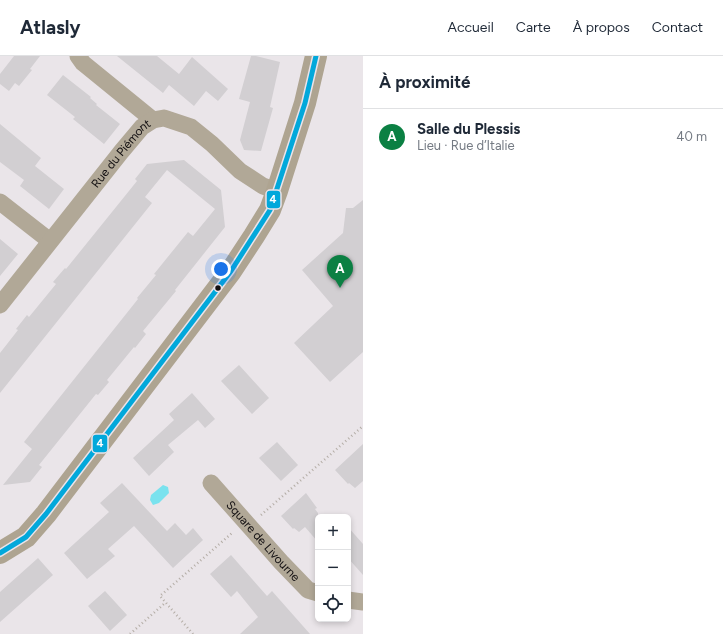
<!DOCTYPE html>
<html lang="fr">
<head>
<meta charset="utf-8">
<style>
  body { margin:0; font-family:Figtree,sans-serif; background:#f6f6f7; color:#1f2937 }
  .controls { position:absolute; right:12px; bottom:12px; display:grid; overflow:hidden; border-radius:6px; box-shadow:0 2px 6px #0003 }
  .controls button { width:36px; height:36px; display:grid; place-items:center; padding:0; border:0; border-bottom:1px solid #e0e1e3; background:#fff; color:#1f2937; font:20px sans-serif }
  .you { position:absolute; left:221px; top:213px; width:14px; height:14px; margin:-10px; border:3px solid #fff; border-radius:50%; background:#1a73e8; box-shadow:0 0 0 6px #1a73e833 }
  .badge { display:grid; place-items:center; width:26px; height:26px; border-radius:50%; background:#0b8043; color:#fff; font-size:13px; font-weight:700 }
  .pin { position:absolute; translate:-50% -33px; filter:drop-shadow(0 1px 2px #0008) }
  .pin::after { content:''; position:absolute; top:21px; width:14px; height:12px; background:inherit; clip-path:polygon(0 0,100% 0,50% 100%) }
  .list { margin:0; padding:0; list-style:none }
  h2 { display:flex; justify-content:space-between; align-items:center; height:52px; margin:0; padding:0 16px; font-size:17px }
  h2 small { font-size:13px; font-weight:400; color:#747a83 }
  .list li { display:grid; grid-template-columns:26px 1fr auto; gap:12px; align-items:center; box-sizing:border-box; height:56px; padding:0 16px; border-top:1px solid #e0e1e3 }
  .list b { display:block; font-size:15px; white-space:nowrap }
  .list p { margin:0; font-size:13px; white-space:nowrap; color:#747a83 }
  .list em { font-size:13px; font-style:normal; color:#747a83 }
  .icon { flex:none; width:22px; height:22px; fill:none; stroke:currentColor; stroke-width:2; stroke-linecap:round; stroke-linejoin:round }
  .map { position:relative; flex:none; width:363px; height:578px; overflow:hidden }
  header { display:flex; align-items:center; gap:24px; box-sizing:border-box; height:56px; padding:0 20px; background:#fff; border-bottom:1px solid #e0e1e3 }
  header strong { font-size:19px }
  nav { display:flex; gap:22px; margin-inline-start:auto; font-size:14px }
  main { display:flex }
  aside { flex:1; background:#fff }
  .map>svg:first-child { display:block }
  .water { fill:#7ae2ee }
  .building { fill:#d2cfd2 }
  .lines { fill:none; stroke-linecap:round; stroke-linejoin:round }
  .path { stroke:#b3aca5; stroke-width:2.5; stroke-dasharray:1 3; stroke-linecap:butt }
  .street { stroke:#b1a897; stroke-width:17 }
  .secondary { stroke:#aea491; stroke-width:22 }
  .bus-1-casing { stroke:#ebe4ea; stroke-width:8 }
  .bus-1 { stroke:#02a8db; stroke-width:5 }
  .bus-dot { fill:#120f11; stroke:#ebe4ea; stroke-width:1.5 }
  .labels { text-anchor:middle; stroke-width:3; stroke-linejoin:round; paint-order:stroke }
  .street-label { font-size:12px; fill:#120f11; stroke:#ebe4ea }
  .line-badge { stroke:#ebe4ea; stroke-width:1.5 }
  .badge-label { font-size:11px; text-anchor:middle; font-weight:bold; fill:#fff }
</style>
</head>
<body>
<header>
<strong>Atlasly</strong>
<nav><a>Accueil</a><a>Carte</a><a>À propos</a><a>Contact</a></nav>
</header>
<main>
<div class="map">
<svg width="363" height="578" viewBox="0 0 363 578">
  <rect width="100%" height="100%" fill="#eae5e9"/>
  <!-- water -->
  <path class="water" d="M 163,429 L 168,431 L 169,437 L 159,447 L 153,449 L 150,444 L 151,439 Z"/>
  <!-- building -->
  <path class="building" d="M 14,0 L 40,0 L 30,13 L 32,14 L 19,30 L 15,27 L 9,35 L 0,28 L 0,18 Z
    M 117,0 L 157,0 L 179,18 L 192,1 L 228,33 L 218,45 L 206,35 L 194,50 L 169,29 L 163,37 Z
    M 251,0 L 256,0 L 280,6 L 270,51 L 273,52 L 261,95 L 244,94 L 240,84 L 250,46 L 239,43 Z
    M 63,19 L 91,41 L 90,42 L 97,48 L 96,49 L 120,68 L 104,88 L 73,63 L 75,61 L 47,39 Z
    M 0,68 L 41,102 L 35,110 L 64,133 L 49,153 L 20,130 L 24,124 L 0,106 Z
    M 184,104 L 221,134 L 225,171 L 175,234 L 176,235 L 143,275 L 146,278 L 135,292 L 134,291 L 107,324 L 109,326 L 98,339 L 96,338 L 39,409 L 42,411 L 30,426 L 3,429 L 32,393 L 24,386 L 138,243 L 137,242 L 156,219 L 154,218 L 188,176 L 193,180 L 215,153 L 167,114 L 145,141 L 152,147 L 0,337 L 0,297 L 18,274 L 16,273 L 27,259 L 29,261 L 56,228 L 53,226 L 65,212 L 66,213 L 137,125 L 135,123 L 147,108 Z
    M 363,144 L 363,296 L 330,326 L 294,287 L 333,250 L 302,214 L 343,177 L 346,152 L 353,152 Z
    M 0,183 L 18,198 L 0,220 Z
    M 239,309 L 269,342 L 252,358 L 221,325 Z
    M 192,337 L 215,363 L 205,372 L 198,364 L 168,389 L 174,396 L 149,420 L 133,402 L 174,364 L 169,358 Z
    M 277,386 L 298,409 L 281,425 L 259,402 Z
    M 363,388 L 363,425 L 355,432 L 349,427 L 348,428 L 335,414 Z
    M 122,427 L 167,475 L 175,467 L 186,479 L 193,472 L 203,484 L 173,512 L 134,470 L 108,493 L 115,500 L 87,523 L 64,497 L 109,456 L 100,447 Z
    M 306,437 L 317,452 L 315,453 L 318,457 L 318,486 L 305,471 L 299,476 L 294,472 L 293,473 L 281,460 Z
    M 348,471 L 363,488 L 363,519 L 348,502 Z
    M 231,499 L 267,540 L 272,535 L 310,578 L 240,578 L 258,561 L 237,535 L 231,541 L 210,518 Z
    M 38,502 L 53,519 L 0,566 L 0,536 Z
    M 105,535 L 127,559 L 110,575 L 88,550 Z"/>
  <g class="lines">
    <!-- path -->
    <path class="path" d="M 261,459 L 363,370
      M 130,578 L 165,547
      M 193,578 L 160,540 L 232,477"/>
    <!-- street -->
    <g class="street">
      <path d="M 78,0 L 83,7 L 153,64"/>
      <path d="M 0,146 L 50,185"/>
      <path id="s1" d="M 0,249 L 121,96 L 142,71 L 153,64 L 164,62 L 191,71 L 212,88 L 240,115 L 263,130 L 277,135"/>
      <path id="s2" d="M 211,427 L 281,506 L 308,534 L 318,537"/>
      <path d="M 348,544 L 363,546"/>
    </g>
    <!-- secondary -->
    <path class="secondary" d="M 0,497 L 26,481 L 46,458 L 231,215 L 254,180 L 270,154 L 277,135 L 305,47 L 316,0"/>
    <defs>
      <path id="bus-1" d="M 0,497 L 26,481 L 46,458 L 231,215 L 270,154 L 305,47 L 316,0"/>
    </defs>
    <!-- bus-1 casing -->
    <use href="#bus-1" class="bus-1-casing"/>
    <!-- bus-1 -->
    <use href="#bus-1" class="bus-1"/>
  </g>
  <!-- markers -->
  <circle class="bus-dot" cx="218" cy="232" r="3.5"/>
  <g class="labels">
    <!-- street labels -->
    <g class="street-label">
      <text dy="4" stroke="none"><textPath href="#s1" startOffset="194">Rue du Piémont</textPath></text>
      <text dy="4" stroke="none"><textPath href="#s2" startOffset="78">Square de Livourne</textPath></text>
    </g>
  </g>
  <g class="line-badge">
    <rect x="266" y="134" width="15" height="19" rx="4" fill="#02a8db"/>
    <rect x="92" y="378" width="16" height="19" rx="4" fill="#02a8db"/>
  </g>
  <g class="badge-label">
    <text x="273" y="147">4</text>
    <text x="100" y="391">4</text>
  </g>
</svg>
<div class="controls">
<button>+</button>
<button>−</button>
<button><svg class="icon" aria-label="locate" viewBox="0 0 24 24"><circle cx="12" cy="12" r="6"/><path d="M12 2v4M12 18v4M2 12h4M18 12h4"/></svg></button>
</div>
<div class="you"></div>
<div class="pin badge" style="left:340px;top:232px">A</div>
</div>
<aside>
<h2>À proximité<small></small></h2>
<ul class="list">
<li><span class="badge">A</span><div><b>Salle du Plessis</b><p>Lieu · Rue d’Italie</p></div><em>40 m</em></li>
</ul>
</aside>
</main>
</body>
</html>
